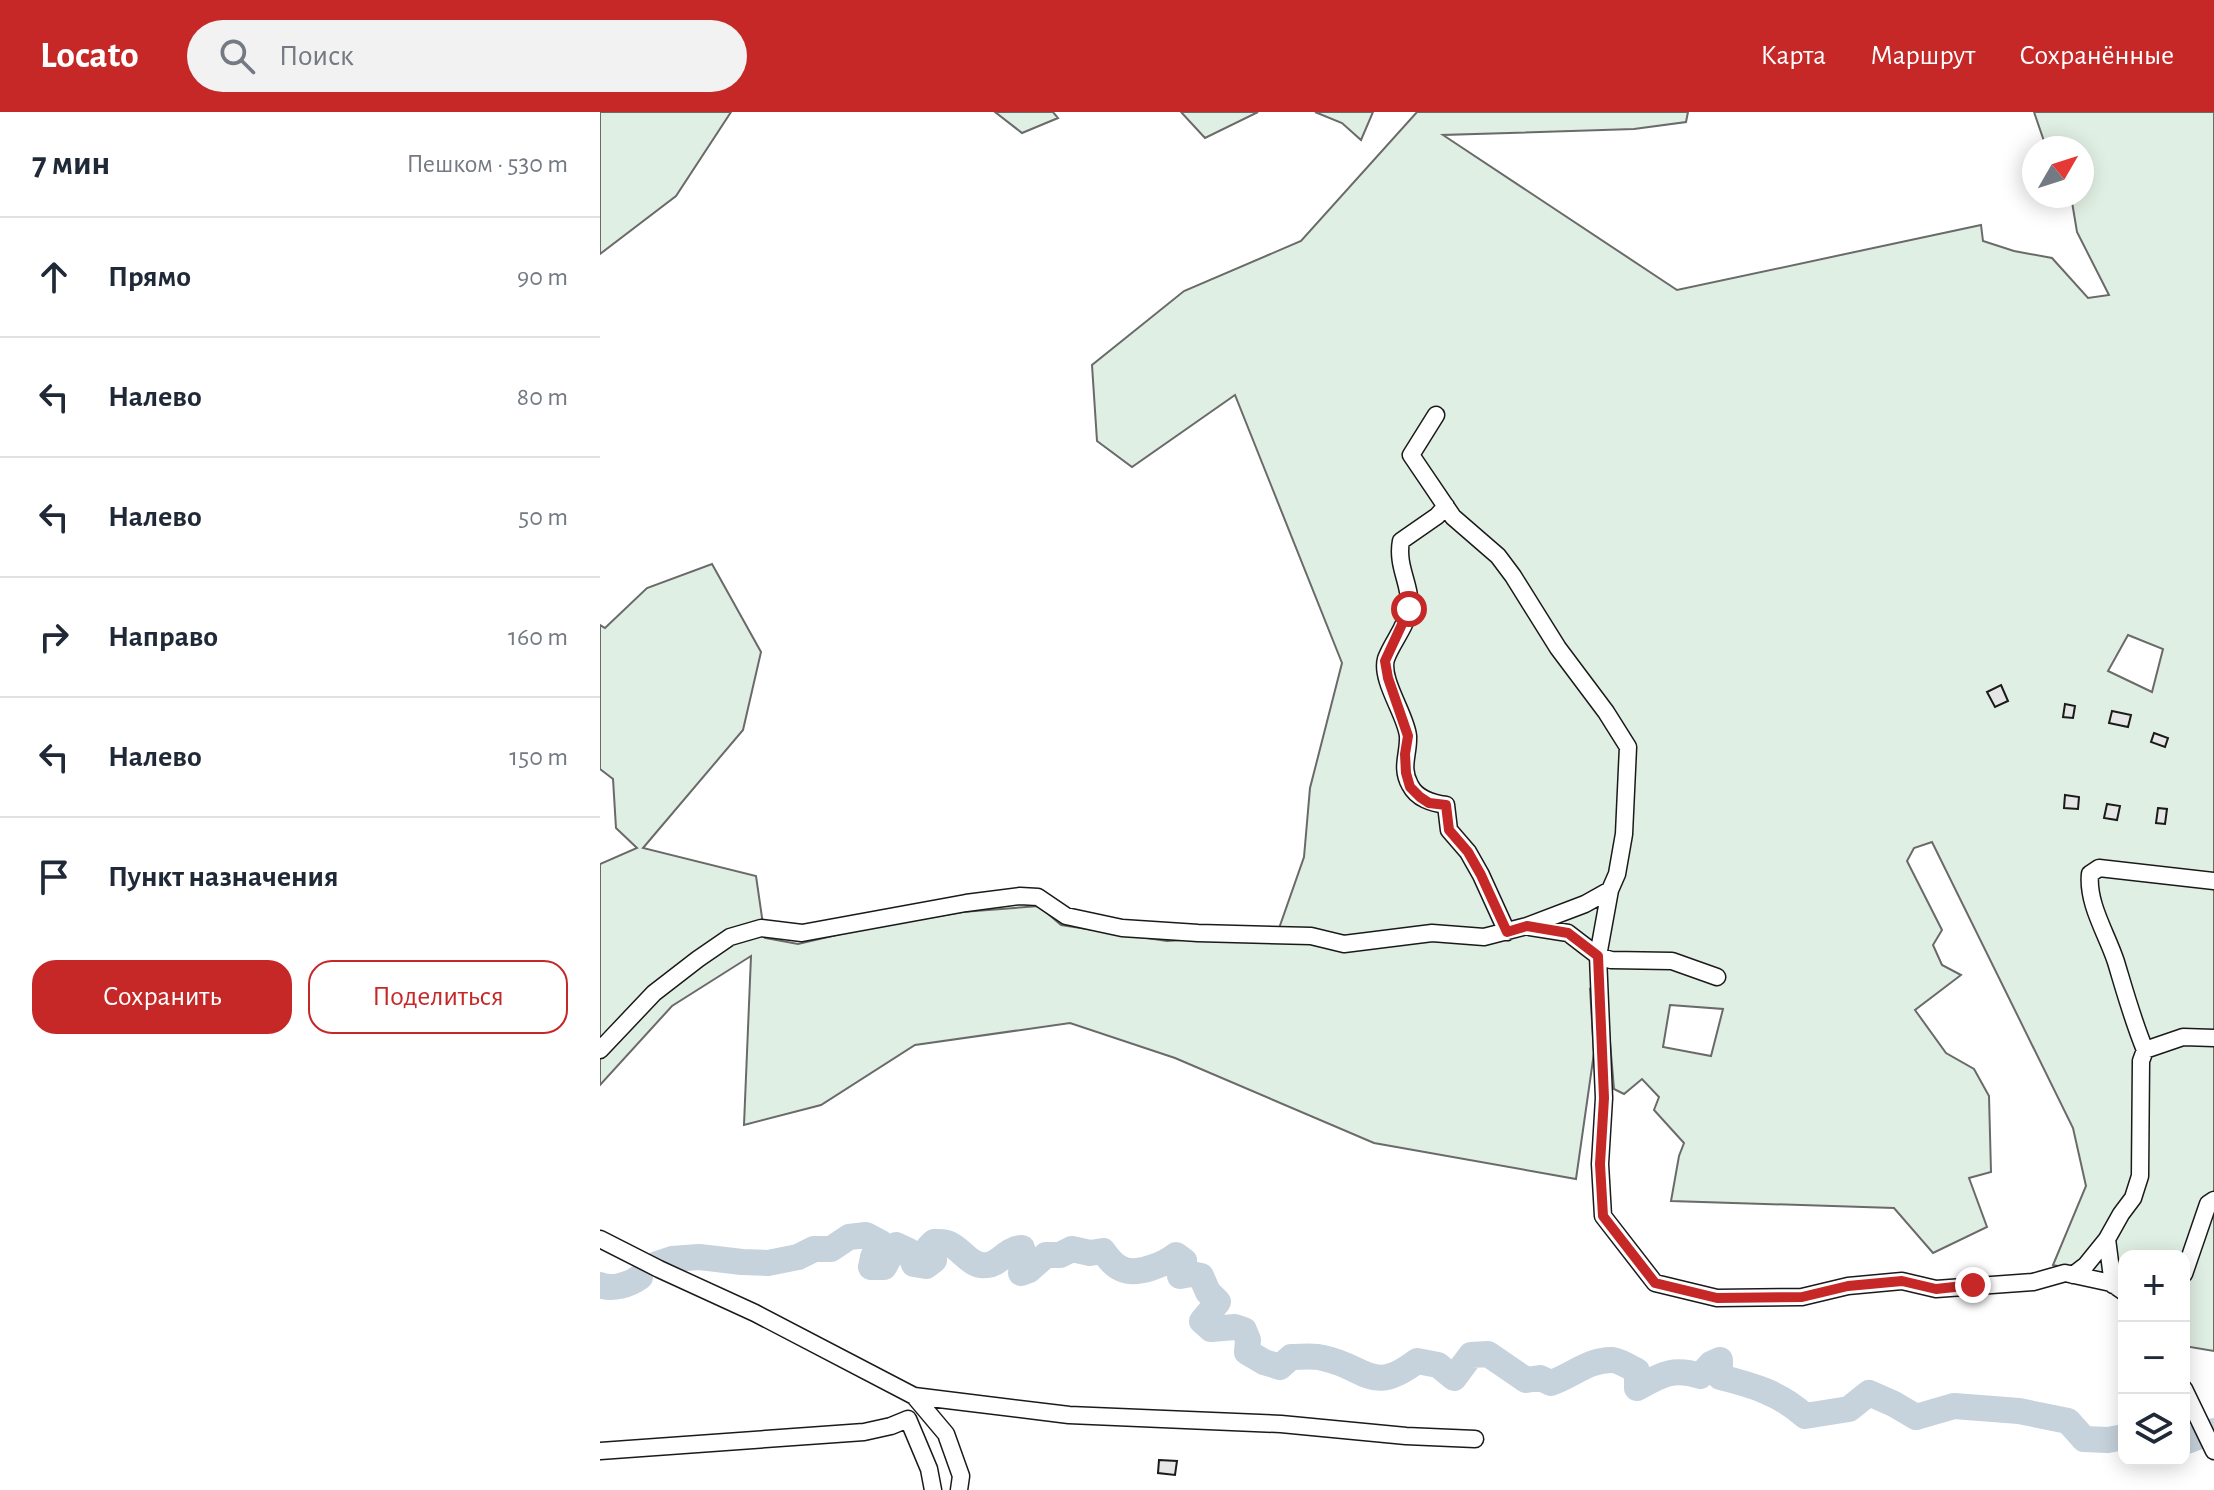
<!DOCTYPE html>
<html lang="ru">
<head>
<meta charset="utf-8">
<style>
  body { margin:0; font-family:"Alegreya Sans",sans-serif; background:#f2f2f3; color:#1f2937 }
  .controls { position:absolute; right:24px; bottom:24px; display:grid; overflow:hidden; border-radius:16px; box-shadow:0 4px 20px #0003 }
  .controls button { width:72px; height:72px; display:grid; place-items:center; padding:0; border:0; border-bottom:2px solid #e0e1e3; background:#fff; color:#1f2937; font:40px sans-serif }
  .compass { position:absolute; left:1422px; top:24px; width:72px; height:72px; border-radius:50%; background:#fff; box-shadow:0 4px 20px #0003; rotate:51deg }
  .stop { position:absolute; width:24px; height:24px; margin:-18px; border:6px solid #c62828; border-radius:50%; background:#fff }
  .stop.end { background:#c62828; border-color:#fff; box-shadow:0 2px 8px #0008 }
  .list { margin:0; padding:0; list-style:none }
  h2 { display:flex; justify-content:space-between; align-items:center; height:104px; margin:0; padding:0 32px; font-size:34px }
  h2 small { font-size:26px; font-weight:400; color:#747a83 }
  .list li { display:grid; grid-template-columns:52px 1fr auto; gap:24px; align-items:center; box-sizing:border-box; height:120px; padding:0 32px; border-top:2px solid #e0e1e3 }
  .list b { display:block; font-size:30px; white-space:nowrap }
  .list em { font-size:26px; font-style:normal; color:#747a83 }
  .actions { display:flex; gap:16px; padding:24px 32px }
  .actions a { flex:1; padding:18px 0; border:2px solid #c62828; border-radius:24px; text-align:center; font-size:28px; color:#c62828 }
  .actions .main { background:#c62828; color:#fff }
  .icon { flex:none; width:44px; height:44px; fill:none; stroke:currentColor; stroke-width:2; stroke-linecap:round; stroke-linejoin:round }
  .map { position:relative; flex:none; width:1614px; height:1378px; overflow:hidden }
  header { display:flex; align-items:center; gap:48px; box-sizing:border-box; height:112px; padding:0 40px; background:#c62828; color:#fff }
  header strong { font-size:38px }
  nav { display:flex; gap:44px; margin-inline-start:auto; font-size:28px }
  .search { width:560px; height:72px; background:#f2f2f3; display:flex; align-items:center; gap:20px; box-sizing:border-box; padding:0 28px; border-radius:44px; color:#747a83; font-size:30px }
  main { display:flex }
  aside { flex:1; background:#fff }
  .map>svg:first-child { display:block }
  .green { fill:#e0efe3; stroke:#6a6a6a; stroke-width:2; fill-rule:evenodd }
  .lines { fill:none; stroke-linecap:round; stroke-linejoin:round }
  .river { stroke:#c6d2dc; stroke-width:26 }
  .building { fill:#e6e6e6; stroke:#1a1a1a; stroke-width:2 }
  .minor-casing { stroke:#1a1a1a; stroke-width:19 }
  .minor { stroke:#fff; stroke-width:16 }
  .route { stroke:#c62828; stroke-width:10 }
</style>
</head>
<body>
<header>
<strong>Locato</strong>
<div class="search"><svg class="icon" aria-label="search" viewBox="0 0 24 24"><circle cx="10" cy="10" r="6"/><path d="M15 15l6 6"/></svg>Поиск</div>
<nav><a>Карта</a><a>Маршрут</a><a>Сохранённые</a></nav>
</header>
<main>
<aside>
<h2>7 мин<small>Пешком · 530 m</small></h2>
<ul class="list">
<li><svg class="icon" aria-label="ahead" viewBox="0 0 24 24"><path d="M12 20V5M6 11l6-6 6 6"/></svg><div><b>Прямо</b></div><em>90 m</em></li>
<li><svg class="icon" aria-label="left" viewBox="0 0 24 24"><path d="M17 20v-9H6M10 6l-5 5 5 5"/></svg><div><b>Налево</b></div><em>80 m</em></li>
<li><svg class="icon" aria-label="left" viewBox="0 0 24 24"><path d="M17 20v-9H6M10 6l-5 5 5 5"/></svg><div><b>Налево</b></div><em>50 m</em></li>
<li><svg class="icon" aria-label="right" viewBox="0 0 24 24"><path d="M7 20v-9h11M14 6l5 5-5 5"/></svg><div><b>Направо</b></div><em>160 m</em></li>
<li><svg class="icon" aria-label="left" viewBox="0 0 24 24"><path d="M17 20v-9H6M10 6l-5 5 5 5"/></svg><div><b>Налево</b></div><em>150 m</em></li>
<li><svg class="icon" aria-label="arrive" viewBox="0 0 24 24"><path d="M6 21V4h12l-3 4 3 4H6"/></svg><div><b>Пункт назначения</b></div></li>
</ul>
<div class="actions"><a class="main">Сохранить</a><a>Поделиться</a></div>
</aside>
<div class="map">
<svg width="1614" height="1378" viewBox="0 0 1614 1378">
  <rect width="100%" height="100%" fill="#fff"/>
  <!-- green -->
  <path class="green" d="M 0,0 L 131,0 L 76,84 L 0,142 Z
    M 395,0 L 453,0 L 458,6 L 422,21 Z
    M 581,0 L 658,0 L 605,26 Z
    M 715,0 L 773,0 L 761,28 L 742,11 Z
    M 817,0 L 1088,0 L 1086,10 L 1034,17 L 843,23 L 1077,178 L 1381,113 L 1383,129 L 1414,139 L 1452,146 L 1488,186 L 1509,183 L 1477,120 L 1471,84 L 1482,84 L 1482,36 L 1456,36 L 1445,32 L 1434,0 L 1614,0 L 1614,1239 L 1584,1234 L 1584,1144 L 1524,1144 L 1524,1169 L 1453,1153 L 1486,1074 L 1473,1016 L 1332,730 L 1314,736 L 1307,749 L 1342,818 L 1333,833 L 1342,853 L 1361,863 L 1315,898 L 1346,941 L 1374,957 L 1389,984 L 1391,1060 L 1369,1066 L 1387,1115 L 1333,1141 L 1294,1096 L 1071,1089 L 1079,1044 L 1084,1031 L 1054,998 L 1059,985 L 1042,967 L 1024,982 L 1014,977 L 1006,883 L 990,877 L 994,941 L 976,1067 L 774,1031 L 575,946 L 470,911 L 315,933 L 221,993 L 144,1013 L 151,844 L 72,894 L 0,973 L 0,752 L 37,736 L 16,716 L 13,667 L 0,657 L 0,513 L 5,516 L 47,476 L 112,452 L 161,540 L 143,618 L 43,736 L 156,764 L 165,826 L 198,832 L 258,818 L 362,800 L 439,794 L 461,813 L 567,829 L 677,822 L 704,745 L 710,676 L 742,551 L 635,283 L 532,355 L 497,329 L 492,253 L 584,179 L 701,129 ZM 1528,523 L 1563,537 L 1552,580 L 1508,559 ZM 1070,893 L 1123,897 L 1111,944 L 1063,935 Z"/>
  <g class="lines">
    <!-- river -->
    <path class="river" d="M 57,1152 L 72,1147 L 99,1145 L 142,1150 L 168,1151 L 198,1145 L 214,1137 L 231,1137 L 249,1125 L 266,1123 L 281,1131 L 273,1145 L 271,1155 L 284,1155 L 296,1133 L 309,1139 L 314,1152 L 326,1154 L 334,1148 L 329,1139 L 329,1135 L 334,1130 C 338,1130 343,1130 347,1131 C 361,1135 370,1156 387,1153 C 400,1152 406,1137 422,1136 L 424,1145 L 421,1161 L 429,1158 L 446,1143 L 460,1143 L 472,1137 L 490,1141 L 503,1139 C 508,1146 514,1154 522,1157 C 537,1164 565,1152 576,1143 L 584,1149 L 580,1164 L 591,1162 L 601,1164 L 608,1180 L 618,1190 L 602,1209 L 611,1217 L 635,1215 L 644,1218 L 648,1228 L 647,1240 L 664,1250 L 680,1255 L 691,1245 C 701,1245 713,1243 723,1246 C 767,1255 771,1284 817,1249 L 838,1253 L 854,1266 L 871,1243 L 888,1242 L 926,1268 L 940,1266 L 951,1271 C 972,1264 989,1247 1013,1248 C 1020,1249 1030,1255 1037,1259 L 1037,1276 C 1061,1263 1073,1255 1100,1264 L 1111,1252 L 1120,1248 L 1120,1265 C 1152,1273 1180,1281 1205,1304 L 1249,1297 L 1269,1281 L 1294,1292 L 1316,1305 L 1354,1294 L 1419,1299 L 1468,1309 L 1484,1327 L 1508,1328 L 1524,1325
      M 0,1173 C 12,1178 29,1173 40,1165
      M 1584,1330 L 1614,1319"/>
  </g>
  <!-- building -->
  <path class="building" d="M 1401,573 L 1408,589 L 1395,595 L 1387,580 Z
    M 1465,592 L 1475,594 L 1473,606 L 1463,605 Z
    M 1512,599 L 1531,603 L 1528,615 L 1509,611 Z
    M 1554,621 L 1568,626 L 1565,635 L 1551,630 Z
    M 1465,683 L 1479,685 L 1478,697 L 1464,696 Z
    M 1507,692 L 1520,694 L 1517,708 L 1504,706 Z
    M 1558,696 L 1567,697 L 1565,712 L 1556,711 Z
    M 559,1348 L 577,1349 L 575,1363 L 558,1361 Z"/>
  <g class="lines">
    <defs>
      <path id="minor" d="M 846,394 L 837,404 L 801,429 C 796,455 812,474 809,496 C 807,514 792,530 786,547 C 780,568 806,603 808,624 C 809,642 800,655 810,673 C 817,687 832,691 846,693 L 849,718 L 868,740 L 881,763 L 907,820
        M 1010,778 L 998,844 L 1004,986 L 1000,1052 L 1003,1104 L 1055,1171 L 1117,1186 L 1202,1185 L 1248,1174 L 1302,1169 L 1336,1177 L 1433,1170 L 1465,1161 L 1511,1171 L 1524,1180
        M 930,815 L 968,821 L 998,844 L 1011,848 L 1072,849 L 1117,865
        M 0,938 L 54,881 L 98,847 L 130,825 L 161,816 L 202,821 L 366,791 L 420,784 L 438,785 L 466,804 L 522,816 L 598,821 L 711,824 L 744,832 L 832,821 L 884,825 L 927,814 L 985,792 L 1010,778 L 1017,762 L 1024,722 L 1028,635 L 1006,600 L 958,536 L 913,464 L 898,444 L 853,405 L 811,343 L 836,303
        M 1545,938 C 1533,909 1525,880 1516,850 C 1507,822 1487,792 1490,762 L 1499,756 L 1614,769
        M 0,1127 L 59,1157 L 155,1201 L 314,1284 L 346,1322 L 361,1364 L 359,1378
        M 1507,1127 L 1513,1173
        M 1584,1162 L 1608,1092 L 1614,1088
        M 1473,1163 L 1486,1153 L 1507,1127 L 1521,1102 L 1533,1086 L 1540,1064 L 1541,949 L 1545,938 L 1583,925 L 1614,926
        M 1584,1277 L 1614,1339
        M 314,1284 L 469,1303 L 681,1312 L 806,1324 L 875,1327
        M 0,1339 L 264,1320 L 291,1314 L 308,1307 L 329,1357 L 333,1378"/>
    </defs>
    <!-- minor casing -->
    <use href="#minor" class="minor-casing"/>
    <!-- minor -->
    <use href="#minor" class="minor"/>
  </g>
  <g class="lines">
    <!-- route -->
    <path class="route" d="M 809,497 L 785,549 L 788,566 L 808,624 L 805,642 L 806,661 L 810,675 L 820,685 L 829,691 L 846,693 L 849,718 L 868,740 L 881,763 L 907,820 L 927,814 L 968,821 L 998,844 L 1004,986 L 1000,1052 L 1003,1104 L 1055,1171 L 1117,1186 L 1202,1185 L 1248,1174 L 1302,1169 L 1336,1177 L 1373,1173"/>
  </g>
</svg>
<div class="controls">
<button>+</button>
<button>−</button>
<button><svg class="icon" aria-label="layers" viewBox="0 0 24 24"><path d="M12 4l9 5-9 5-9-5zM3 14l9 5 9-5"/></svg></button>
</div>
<svg class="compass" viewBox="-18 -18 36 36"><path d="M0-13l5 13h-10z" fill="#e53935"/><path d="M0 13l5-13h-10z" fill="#747a83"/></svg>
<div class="stop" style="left:809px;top:497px"></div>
<div class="stop end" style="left:1373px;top:1173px"></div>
</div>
</main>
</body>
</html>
